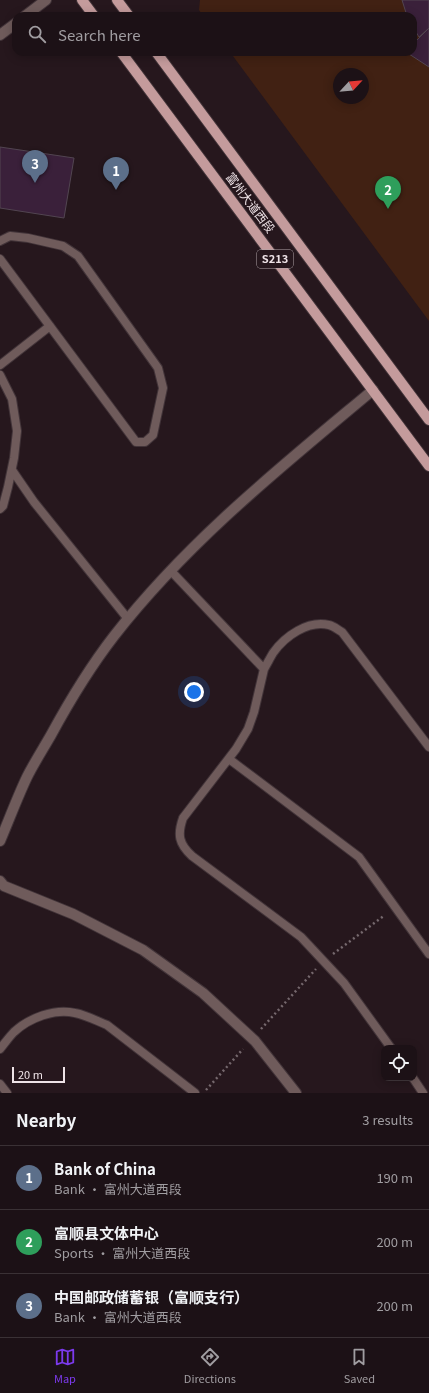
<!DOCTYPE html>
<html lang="en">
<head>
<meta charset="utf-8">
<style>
  body { margin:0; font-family:Georgia,"Noto Sans SC",serif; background:#291f23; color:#f1f3f6 }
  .controls { position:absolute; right:12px; bottom:12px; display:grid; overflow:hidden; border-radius:8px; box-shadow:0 2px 10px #0003 }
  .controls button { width:36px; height:36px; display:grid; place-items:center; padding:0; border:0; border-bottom:1px solid #3a3135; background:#1c1116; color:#f1f3f6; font:20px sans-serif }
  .compass { position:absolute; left:333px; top:68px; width:36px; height:36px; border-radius:50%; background:#1c1116; box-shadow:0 2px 10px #0003; rotate:64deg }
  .scale { position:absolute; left:12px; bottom:10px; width:53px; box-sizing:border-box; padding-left:4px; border:2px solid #eee3e7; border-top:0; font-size:11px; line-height:14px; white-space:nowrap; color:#eee3e7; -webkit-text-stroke:3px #26171d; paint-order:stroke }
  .you { position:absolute; left:194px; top:692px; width:14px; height:14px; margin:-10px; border:3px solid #fff; border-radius:50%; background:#1a73e8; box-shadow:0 0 0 6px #1a73e833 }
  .badge { display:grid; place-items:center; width:26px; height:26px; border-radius:50%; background:#7c3aed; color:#fff; font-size:13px; font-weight:700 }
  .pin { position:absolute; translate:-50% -33px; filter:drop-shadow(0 1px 2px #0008) }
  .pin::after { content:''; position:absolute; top:21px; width:14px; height:12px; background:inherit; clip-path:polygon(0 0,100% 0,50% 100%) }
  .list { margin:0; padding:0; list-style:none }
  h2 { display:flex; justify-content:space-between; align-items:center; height:52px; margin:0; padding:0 16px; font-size:17px }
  h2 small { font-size:13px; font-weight:400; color:#a09da1 }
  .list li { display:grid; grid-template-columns:26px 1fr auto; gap:12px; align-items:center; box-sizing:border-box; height:64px; padding:0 16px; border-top:1px solid #3a3135 }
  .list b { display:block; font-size:15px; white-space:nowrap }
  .list p { margin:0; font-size:13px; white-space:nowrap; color:#a09da1 }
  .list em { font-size:13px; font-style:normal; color:#a09da1 }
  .icon { flex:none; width:22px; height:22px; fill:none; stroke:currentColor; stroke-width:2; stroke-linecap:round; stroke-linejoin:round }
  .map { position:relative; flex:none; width:429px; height:1093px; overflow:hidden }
  .search { position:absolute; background:#1c1116; box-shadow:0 2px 10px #0003; left:12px; right:12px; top:12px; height:44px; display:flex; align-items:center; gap:10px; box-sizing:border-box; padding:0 14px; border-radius:12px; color:#a09da1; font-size:15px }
  .sheet { height:244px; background:#1c1116 }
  nav { display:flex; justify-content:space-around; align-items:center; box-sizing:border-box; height:56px; border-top:1px solid #3a3135; background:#1c1116; font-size:11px; color:#a09da1 }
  nav a { display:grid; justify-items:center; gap:2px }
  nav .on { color:#7c3aed }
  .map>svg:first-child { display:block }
  .garden { fill:#412113; fill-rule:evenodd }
  .building { fill:#3a203a; stroke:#524551 }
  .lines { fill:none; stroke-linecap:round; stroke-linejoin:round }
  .service-casing { stroke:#423439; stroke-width:10 }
  .pedestrian-casing { stroke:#423439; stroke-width:12 }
  .minor-casing { stroke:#423439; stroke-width:12 }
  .tertiary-casing { stroke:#423439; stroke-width:12 }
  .primary-casing { stroke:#423439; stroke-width:12 }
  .path { stroke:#75686d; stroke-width:2.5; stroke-dasharray:2 3; stroke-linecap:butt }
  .service { stroke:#6f5b5b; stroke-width:8 }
  .pedestrian { stroke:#6f5b5b; stroke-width:10 }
  .minor { stroke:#6f5b5b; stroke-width:10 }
  .tertiary { stroke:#6f5b5b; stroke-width:10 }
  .primary { stroke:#c49b9c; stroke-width:10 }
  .labels { text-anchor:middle; stroke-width:3; stroke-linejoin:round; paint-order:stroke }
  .shield { fill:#26171d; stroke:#b2a6aa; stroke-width:1 }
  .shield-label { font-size:11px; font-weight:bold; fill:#eee3e7 }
  .street-label { font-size:12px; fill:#eee3e7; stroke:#26171d }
</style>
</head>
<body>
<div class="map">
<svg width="429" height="1093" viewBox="0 0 429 1093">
  <rect width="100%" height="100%" fill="#26171d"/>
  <!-- garden -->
  <path class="garden" d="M 200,0 L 429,0 L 429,321 L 230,52 L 413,52 L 413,16 L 203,16 L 199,10 ZM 339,74 L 363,74 L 363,98 L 339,98 Z"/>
  <!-- building -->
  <path class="building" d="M 402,0 L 429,0 L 429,28 L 419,37 L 413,27 L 413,16 L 407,16 Z
    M 429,28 L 429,67 L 406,52 L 413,52 L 413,44 Z
    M 0,147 L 74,158 L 64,218 L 0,208 Z"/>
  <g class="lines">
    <defs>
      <path id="service" d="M 0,241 L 10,236 L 28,238 L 63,246 L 78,256 L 158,368 L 163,388 L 153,435 L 145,442 L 136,442 L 0,259
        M 0,365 L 50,326
        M 0,375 L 12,399 L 17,431 L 14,458 L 8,487 L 3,506 L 0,509
        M 12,470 L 34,502 L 128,619
        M 171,571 L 264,669 C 267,664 270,658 273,653 C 285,636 308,620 329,625 C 334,626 338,630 342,632 L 429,747
        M 264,669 L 254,712 L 248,729 L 236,749 L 183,818 C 177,835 179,844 192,856 L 301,937 L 344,983 L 391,1048
        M 229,759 L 359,857 L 429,954
        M 0,1049 C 5,1043 9,1037 14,1032 C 29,1018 55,1008 75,1013 C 86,1015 97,1021 107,1025 L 195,1093
        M 413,1078 L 423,1093
        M 0,1084 L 7,1093"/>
      <path id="pedestrian" d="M 0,881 L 4,886 L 73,914 L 143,950 L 203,993 L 255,1041 L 296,1093"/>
      <path id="minor" d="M 0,841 C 9,820 17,798 27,777 C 34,763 43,749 51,735 C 70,700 90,667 114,636 C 188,541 281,467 373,390"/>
      <path id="tertiary" d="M 25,16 L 46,0
        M 0,35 L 16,23"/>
      <path id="primary" d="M 82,0 L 94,16
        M 117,0 L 129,16
        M 121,52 L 429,466
        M 156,52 L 429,420"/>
    </defs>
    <!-- service casing -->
    <use href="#service" class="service-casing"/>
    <!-- pedestrian casing -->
    <use href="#pedestrian" class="pedestrian-casing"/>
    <!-- minor casing -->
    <use href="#minor" class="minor-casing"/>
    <!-- tertiary casing -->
    <use href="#tertiary" class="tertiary-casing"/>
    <!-- primary casing -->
    <use href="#primary" class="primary-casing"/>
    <!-- path -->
    <path class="path" d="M 333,954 L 385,915
      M 261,1029 L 316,969
      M 206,1090 L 243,1049"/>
    <!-- service -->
    <use href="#service" class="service"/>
    <!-- pedestrian -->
    <use href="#pedestrian" class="pedestrian"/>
    <!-- minor -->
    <use href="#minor" class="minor"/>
    <!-- tertiary -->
    <use href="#tertiary" class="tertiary"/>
    <!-- primary -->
    <use href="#primary" class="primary"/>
  </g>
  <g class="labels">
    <!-- shield labels -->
    <rect class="shield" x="257" y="250" width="36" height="18" rx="3"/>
    <g class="shield-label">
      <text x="275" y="263">S213</text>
    </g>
    <!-- street labels -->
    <g class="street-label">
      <text transform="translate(250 203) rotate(53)" y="4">富州大道西段</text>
    </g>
  </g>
</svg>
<div class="controls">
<button><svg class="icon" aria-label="locate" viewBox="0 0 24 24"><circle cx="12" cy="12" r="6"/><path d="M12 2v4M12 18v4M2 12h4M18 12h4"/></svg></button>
</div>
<svg class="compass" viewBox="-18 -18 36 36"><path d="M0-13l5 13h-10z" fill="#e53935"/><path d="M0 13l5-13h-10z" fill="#a09da1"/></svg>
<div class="scale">20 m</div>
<div class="you"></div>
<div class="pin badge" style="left:116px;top:190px;background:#5c6f8a">1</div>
<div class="pin badge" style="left:388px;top:209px;background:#2e9e5b">2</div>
<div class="pin badge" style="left:35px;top:183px;background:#5c6f8a">3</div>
<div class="search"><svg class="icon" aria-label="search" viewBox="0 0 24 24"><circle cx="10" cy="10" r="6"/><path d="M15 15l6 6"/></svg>Search here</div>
</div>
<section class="sheet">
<h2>Nearby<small>3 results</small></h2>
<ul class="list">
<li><span class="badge" style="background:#5c6f8a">1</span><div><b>Bank of China</b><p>Bank · 富州大道西段</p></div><em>190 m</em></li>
<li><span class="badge" style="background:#2e9e5b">2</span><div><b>富顺县文体中心</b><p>Sports · 富州大道西段</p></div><em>200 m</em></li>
<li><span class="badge" style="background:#5c6f8a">3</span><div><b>中国邮政储蓄银（富顺支行）</b><p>Bank · 富州大道西段</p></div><em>200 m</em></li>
</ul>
</section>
<nav>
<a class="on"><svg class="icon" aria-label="map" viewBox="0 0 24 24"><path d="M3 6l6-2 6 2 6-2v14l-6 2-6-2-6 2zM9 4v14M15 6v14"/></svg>Map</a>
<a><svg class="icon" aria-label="directions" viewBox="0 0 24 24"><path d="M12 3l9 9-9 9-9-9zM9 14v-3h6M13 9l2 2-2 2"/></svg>Directions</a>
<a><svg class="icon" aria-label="saved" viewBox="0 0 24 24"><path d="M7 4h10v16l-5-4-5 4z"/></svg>Saved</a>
</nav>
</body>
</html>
